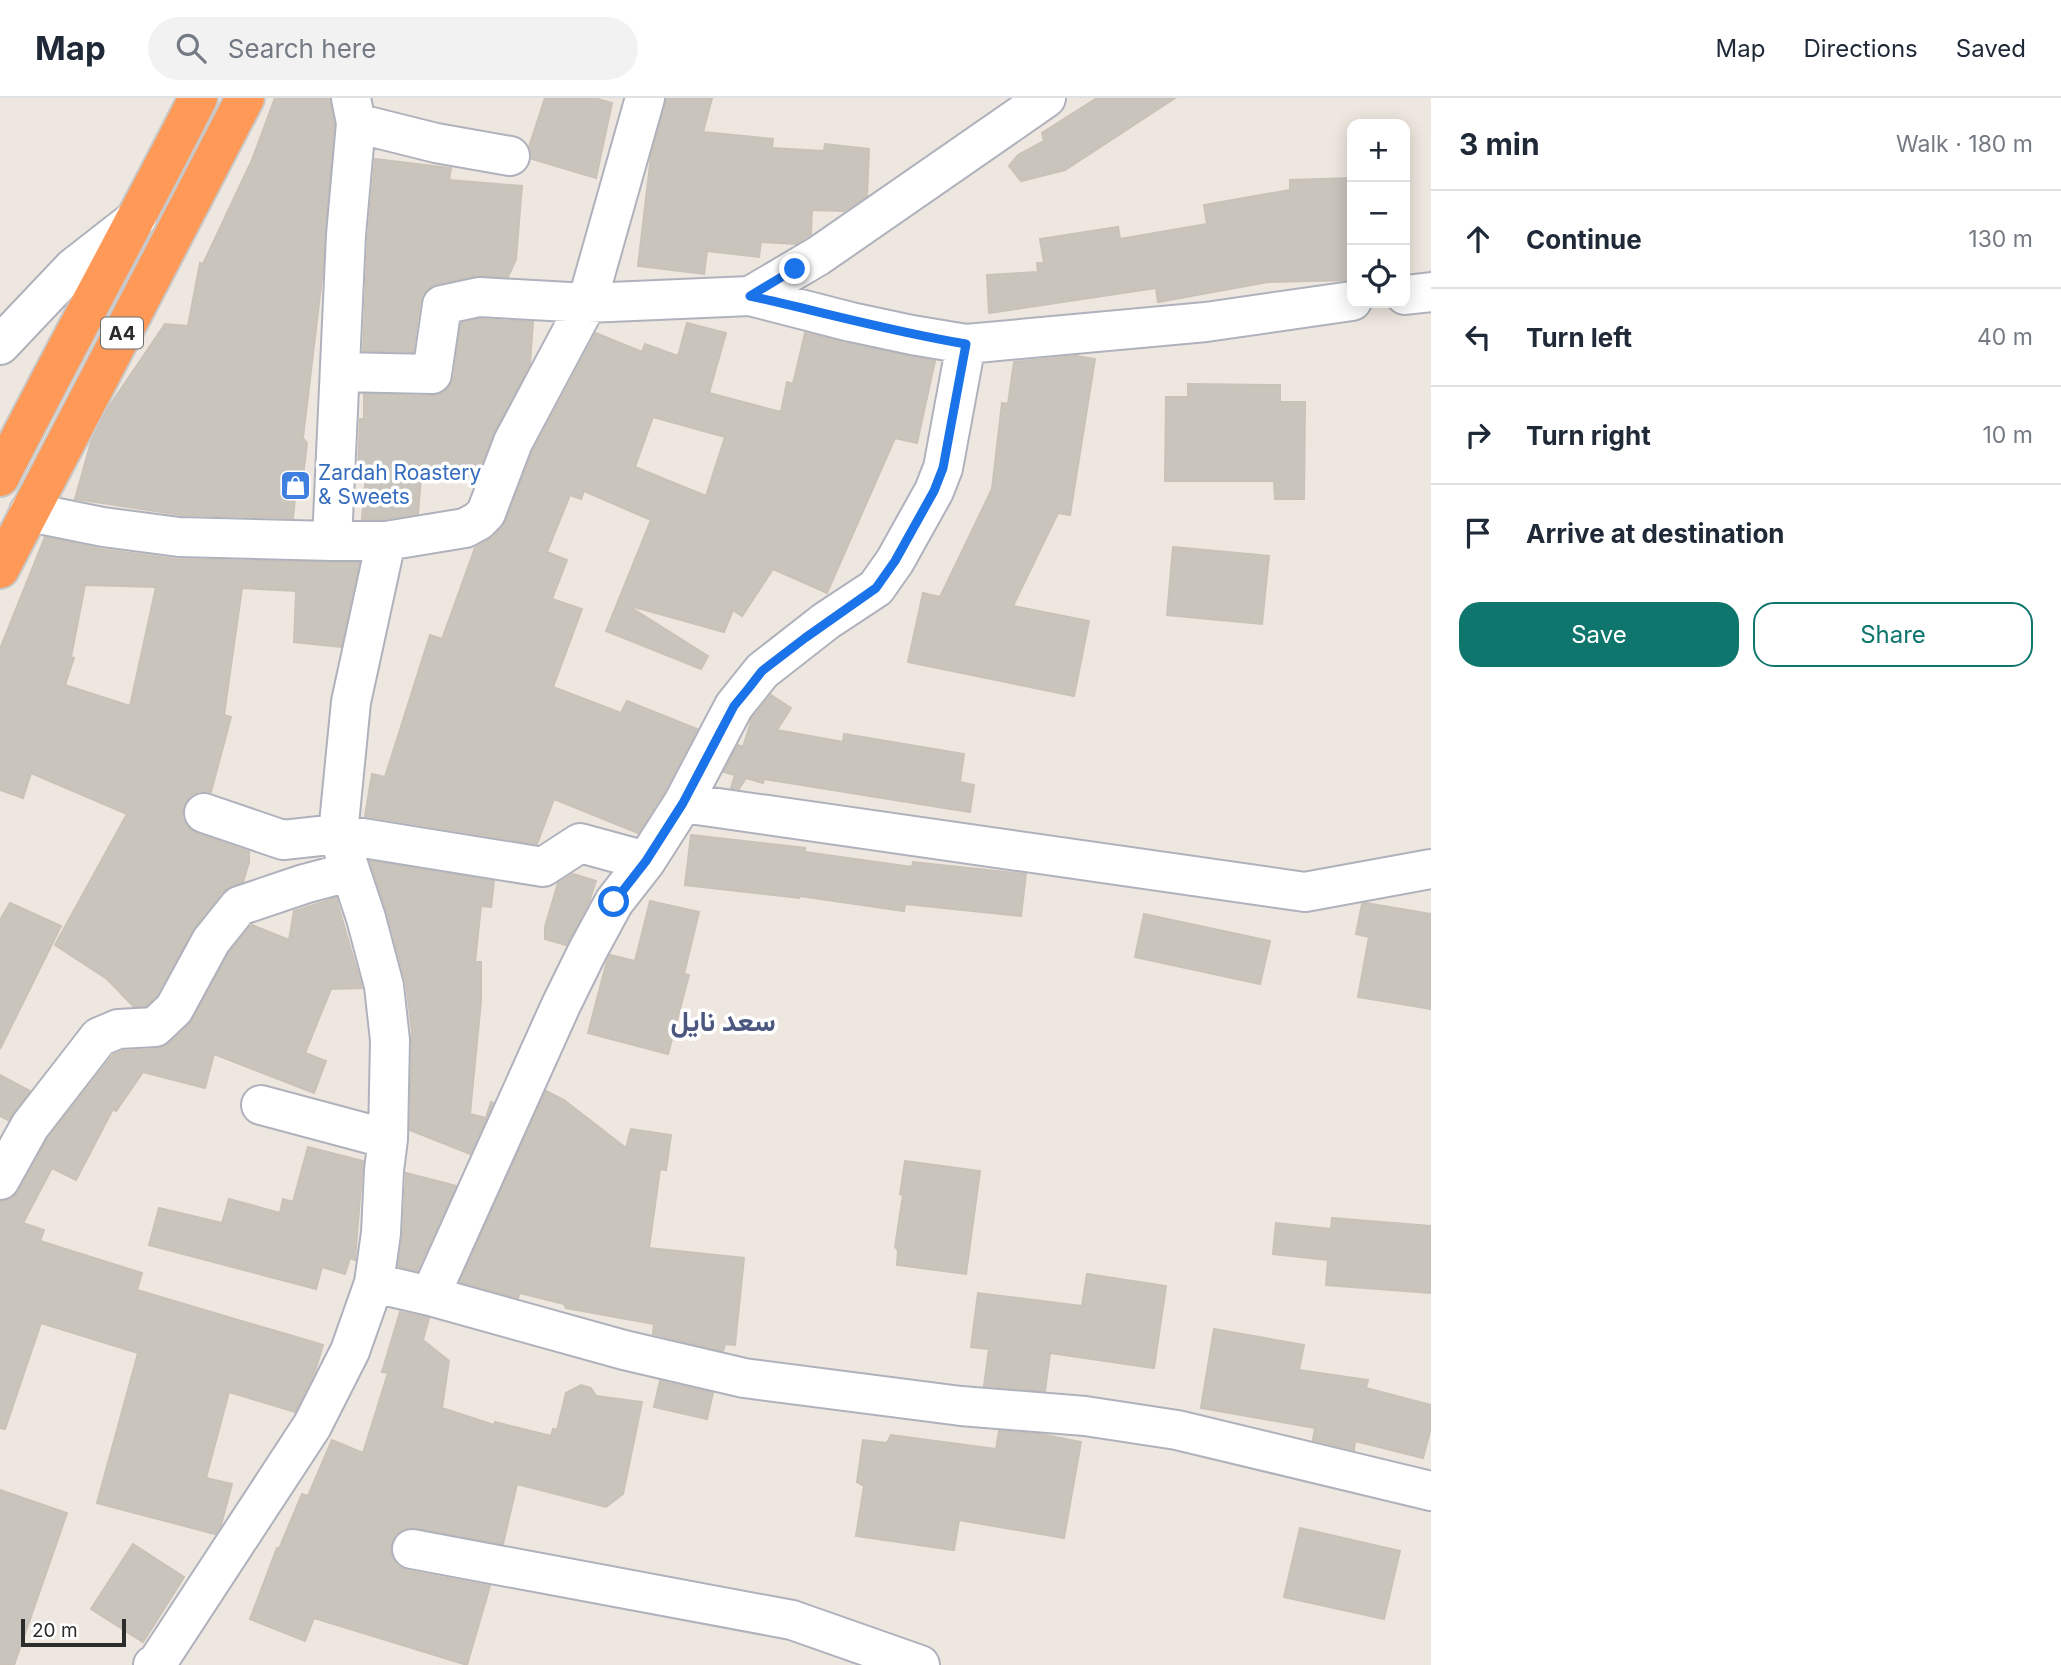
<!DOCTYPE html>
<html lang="en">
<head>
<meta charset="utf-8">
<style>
  body { margin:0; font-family:Inter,Vazirmatn,sans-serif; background:#f2f2f3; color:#1f2937 }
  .controls { position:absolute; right:21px; top:21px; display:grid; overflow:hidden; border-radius:14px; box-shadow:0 4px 18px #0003 }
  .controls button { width:63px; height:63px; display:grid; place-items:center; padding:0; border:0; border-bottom:2px solid #e0e1e3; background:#fff; color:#1f2937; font:35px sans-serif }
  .scale { position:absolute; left:21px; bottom:18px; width:105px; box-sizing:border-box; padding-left:7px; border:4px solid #2c2c2c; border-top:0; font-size:19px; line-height:24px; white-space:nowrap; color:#2c2c2c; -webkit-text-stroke:5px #fff; paint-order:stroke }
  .stop { position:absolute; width:21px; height:21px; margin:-16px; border:5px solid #1a73e8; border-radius:50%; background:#fff }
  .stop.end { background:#1a73e8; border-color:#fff; box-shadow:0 2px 7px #0008 }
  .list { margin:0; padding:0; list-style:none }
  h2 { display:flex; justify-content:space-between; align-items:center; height:91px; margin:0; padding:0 28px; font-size:30px }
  h2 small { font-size:23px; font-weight:400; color:#747a83 }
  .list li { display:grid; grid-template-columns:46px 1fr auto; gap:21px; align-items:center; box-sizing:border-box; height:98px; padding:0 28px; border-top:2px solid #e0e1e3 }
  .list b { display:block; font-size:26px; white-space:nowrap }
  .list em { font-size:23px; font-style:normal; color:#747a83 }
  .actions { display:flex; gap:14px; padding:21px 28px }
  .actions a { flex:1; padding:16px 0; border:2px solid #0f766e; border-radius:21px; text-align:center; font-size:24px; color:#0f766e }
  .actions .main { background:#0f766e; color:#fff }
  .icon { flex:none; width:38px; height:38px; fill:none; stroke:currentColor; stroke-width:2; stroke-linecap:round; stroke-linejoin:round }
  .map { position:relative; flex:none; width:1431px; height:1567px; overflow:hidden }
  header { display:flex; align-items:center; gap:42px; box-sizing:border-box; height:98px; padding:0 35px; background:#fff; border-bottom:2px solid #e0e1e3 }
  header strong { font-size:33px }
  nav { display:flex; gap:38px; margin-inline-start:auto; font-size:24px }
  .search { width:490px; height:63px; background:#f2f2f3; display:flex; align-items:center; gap:18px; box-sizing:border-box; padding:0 24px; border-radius:38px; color:#747a83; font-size:26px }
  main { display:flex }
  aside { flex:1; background:#fff }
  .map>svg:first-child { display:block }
  .building { fill:#c9c5bd; stroke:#cac2b8; stroke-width:2; fill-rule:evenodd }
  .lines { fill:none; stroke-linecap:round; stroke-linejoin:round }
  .minor-casing { stroke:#afb2bc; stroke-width:42 }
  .highway-casing { stroke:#c8c8c8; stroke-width:42 }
  .minor { stroke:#fff; stroke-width:38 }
  .highway { stroke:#ff9958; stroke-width:38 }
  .route { stroke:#1a73e8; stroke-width:9 }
  .labels { text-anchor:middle; stroke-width:7; stroke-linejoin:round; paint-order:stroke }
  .shield { fill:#fff; stroke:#6b6b6b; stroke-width:2 }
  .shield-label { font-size:19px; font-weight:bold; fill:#2c2c2c }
  .shop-label { font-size:21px; fill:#366cbe; stroke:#fff; text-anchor:start }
  .district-label { font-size:28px; font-weight:bold; fill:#4b577e; stroke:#fff }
</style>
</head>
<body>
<header>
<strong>Map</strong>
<div class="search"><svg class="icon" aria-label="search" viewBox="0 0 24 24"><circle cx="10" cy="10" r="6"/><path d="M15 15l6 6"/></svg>Search here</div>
<nav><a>Map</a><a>Directions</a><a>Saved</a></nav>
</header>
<main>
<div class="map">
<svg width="1431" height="1567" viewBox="0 0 1431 1567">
  <rect width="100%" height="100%" fill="#eee7df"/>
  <!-- building -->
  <path class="building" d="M 275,0 L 330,0 L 334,26 L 323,172 L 303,340 L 307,345 L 302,387 L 296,390 L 293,420 L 181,417 L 75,401 L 91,344 L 108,310 L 165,226 L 188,228 L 200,165 L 203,166 L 252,62 Z
    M 545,0 L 594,0 L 612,5 L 596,80 L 532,61 L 529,49 Z
    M 666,0 L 712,0 L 703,34 L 773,41 L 772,50 L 824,53 L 825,46 L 869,51 L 867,98 L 844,113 L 812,112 L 811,136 L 796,146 L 761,144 L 759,159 L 707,153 L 704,176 L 638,168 L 651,58 Z
    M 1097,0 L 1175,0 L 1065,72 L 1021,83 L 1009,68 L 1018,57 L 1044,43 L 1042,35 Z
    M 375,61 L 451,70 L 449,82 L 522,88 L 516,161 L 508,179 L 474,178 L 437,186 L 427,192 L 420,204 L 413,254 L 363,253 L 368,138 Z
    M 1352,80 L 1352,182 L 1268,184 L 1158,204 L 1156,190 L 989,215 L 987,177 L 1038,174 L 1037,165 L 1044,165 L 1040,141 L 1118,129 L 1120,141 L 1207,126 L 1204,107 L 1290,92 L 1290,82 Z
    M 481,221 L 533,224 L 530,266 L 494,334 L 477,378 L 421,379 L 418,416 L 384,421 L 362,421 L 366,378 L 358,377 L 360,321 L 364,321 L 364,296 L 432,298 L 442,295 L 450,288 L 454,279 L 461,225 Z
    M 687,225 L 726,235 L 709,295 L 781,314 L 787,284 L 793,286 L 805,235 L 935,263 L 917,345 L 895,340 L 827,495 L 773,471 L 742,518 L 733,512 L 724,534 L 627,507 L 708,558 L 701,571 L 606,533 L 651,422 L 584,393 L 581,401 L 570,397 L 547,454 L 567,462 L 552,501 L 582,511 L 553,589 L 621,615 L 627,603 L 697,631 L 664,694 L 638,735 L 554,701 L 537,746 L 365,718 L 372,676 L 385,679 L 430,537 L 442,541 L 475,450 L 493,439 L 506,423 L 533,353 L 596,235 L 642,254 L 645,246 L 678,258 ZM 653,319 L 725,339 L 706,398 L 635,369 Z
    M 1076,258 L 1095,261 L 1070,417 L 1058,415 L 1013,508 L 1089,523 L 1074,598 L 908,564 L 923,495 L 940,499 L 992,391 L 1002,305 L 1008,306 L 1014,264 Z
    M 1188,286 L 1280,287 L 1280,304 L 1305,304 L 1304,401 L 1275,401 L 1274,383 L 1165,383 L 1166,299 L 1188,299 Z
    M 45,439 L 100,451 L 176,461 L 359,465 L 341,549 L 294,544 L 296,493 L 242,490 L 224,617 L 231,619 L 211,694 L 200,693 L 190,698 L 184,707 L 182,719 L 187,729 L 196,735 L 249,754 L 249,764 L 243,784 L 222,794 L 194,830 L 156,898 L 146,908 L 133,908 L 107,881 L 55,847 L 127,716 L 31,675 L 23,700 L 0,692 L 0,551 ZM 85,487 L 156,489 L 130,608 L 65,587 L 74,560 L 71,559 Z
    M 1173,449 L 1269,458 L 1262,526 L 1167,517 Z
    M 771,597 L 791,610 L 777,632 L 843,644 L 844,636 L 964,656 L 960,684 L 974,687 L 970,714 L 764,681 L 763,685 L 746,680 L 739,691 L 731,690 L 735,677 L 724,674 L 738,647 L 743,649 L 752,620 Z
    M 691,737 L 805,750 L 805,754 L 912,769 L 913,764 L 1026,776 L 1021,818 L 905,806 L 904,813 L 800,798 L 799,800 L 685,787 Z
    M 370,763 L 494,783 L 491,809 L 481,808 L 475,864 L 481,864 L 481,903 L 470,1016 L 486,1020 L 491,1004 L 493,1005 L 470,1056 L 410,1032 L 412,934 L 406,885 L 387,814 Z
    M 573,776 L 596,783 L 589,804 L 566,847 L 545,841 L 545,829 L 558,785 Z
    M 336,800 L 362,890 L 331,891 L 305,955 L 326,963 L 314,995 L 214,956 L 205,990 L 143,974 L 116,1013 L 113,1011 L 76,1082 L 52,1070 L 23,1125 L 44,1132 L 40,1143 L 142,1175 L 137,1192 L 323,1247 L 315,1273 L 295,1314 L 229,1294 L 206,1380 L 232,1386 L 221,1427 L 215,1436 L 97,1405 L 138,1255 L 41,1225 L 5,1331 L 0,1330 L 0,1104 L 11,1101 L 19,1093 L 48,1040 L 113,957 L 123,953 L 157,951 L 170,945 L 189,927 L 229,855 L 252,827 L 289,842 L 294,813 Z
    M 650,803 L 699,814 L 684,876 L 689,877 L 668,956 L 588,935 L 607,863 L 610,857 L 635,863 Z
    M 10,805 L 61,828 L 0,951 L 0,822 Z
    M 1366,805 L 1431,816 L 1431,911 L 1358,899 L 1369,839 L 1356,836 L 1362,806 Z
    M 1144,816 L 1270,843 L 1260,886 L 1135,859 Z
    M 0,977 L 30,993 L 8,1022 L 0,1018 Z
    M 546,993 L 564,1002 L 626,1050 L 631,1031 L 671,1037 L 666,1072 L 660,1071 L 649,1150 L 744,1160 L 735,1247 L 725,1246 L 723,1253 L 653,1236 L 654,1226 L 566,1210 L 564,1206 L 520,1195 L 518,1200 L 460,1184 Z
    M 308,1049 L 363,1063 L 355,1162 L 350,1160 L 345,1176 L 322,1169 L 316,1191 L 149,1147 L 159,1110 L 222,1125 L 229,1101 L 280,1115 L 283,1101 L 293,1104 Z
    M 905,1063 L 980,1073 L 966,1176 L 897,1167 L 898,1152 L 895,1149 L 903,1097 L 900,1096 Z
    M 406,1075 L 456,1088 L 417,1173 L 398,1168 L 403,1136 Z
    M 1332,1120 L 1431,1128 L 1431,1195 L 1326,1187 L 1328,1162 L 1273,1156 L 1276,1125 L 1331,1131 Z
    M 1087,1176 L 1166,1188 L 1154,1270 L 1050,1255 L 1045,1293 L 984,1288 L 989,1251 L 971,1249 L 978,1195 L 1082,1208 Z
    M 400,1214 L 429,1220 L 423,1242 L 449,1263 L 442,1310 L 494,1327 L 495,1324 L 551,1338 L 553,1331 L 557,1332 L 566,1295 L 581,1287 L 591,1290 L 596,1298 L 642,1304 L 623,1396 L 606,1409 L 517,1386 L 503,1446 L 416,1430 L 404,1431 L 395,1437 L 391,1446 L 391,1458 L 398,1468 L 408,1473 L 490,1488 L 467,1567 L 314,1520 L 305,1543 L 250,1521 L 277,1450 L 279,1451 L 302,1396 L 308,1398 L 332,1342 L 363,1355 L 388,1275 L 382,1274 Z
    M 1214,1231 L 1304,1247 L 1299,1272 L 1368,1282 L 1366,1290 L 1431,1307 L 1431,1329 L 1423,1360 L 1355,1343 L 1354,1352 L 1313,1342 L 1315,1330 L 1201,1310 Z
    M 660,1283 L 713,1295 L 707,1321 L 654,1309 Z
    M 999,1333 L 1040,1336 L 1081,1344 L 1064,1440 L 959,1422 L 954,1452 L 856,1438 L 864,1388 L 857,1384 L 863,1342 L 887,1345 L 891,1337 L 996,1351 Z
    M 0,1392 L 67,1415 L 14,1567 L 0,1567 Z
    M 1300,1430 L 1400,1453 L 1384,1521 L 1284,1499 Z
    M 133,1446 L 184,1479 L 143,1544 L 91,1511 Z"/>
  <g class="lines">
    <defs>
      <path id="minor" d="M 356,25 L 436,45 L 510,58
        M 1405,197 L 1431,194
        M 750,198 L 851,224 L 912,237 L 966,246 L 1206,224 L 1352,203
        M 0,247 L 73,170 L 137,120
        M 340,274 L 432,276 L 442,207 L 479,199 L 587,205 L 750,198 L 818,158 L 1046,0
        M 29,414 L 103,429 L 179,439 L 332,443 L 386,443 L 465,430 L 478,423 L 486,415 L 513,344 L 587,205 L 645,0
        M 332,443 L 346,137 L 356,25 L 351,0
        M 683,705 L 1305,794 L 1431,771
        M 204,715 L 283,742 L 338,736 L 543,769 L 580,745 L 646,763
        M 261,1007 L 388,1041
        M 0,1082 L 30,1028 L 99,939 L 118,931 L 155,929 L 174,911 L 211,843 L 239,808 L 304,786 L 349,774
        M 374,1185 L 430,1198 L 624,1252 L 744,1280 L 961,1308 L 1085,1318 L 1177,1332 L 1431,1393
        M 430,1198 L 561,907 L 588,852 L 614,804 L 646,763 L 683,705 L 734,608 L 762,573 L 826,523 L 876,490 L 895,463 L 934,393 L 943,370 L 966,246
        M 412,1451 L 792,1522 L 920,1567
        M 153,1567 L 157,1565 L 312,1328 L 350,1253 L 374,1185 L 381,1135 L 384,1072 L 388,1041 L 390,942 L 384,888 L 366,820 L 338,736 L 351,604 L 386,443"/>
      <path id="highway" d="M 0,379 C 64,252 134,127 198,0
        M 0,471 L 245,0"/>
    </defs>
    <!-- minor casing -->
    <use href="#minor" class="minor-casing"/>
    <!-- highway casing -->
    <use href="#highway" class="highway-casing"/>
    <!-- minor -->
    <use href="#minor" class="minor"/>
    <!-- highway -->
    <use href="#highway" class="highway"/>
  </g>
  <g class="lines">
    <!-- route -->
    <path class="route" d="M 614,804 L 646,763 L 683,705 L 734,608 L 748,591 L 762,573 L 805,540 L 876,490 L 895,463 L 934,393 L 943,370 L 966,246 C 893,234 822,214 750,198 L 795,171"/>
  </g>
  <!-- icons -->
  <defs>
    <symbol id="shop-square" viewBox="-11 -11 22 22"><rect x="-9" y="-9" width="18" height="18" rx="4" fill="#3f7fe0" stroke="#fff"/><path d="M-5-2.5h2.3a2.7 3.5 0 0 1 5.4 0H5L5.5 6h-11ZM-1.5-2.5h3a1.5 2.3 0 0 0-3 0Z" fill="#fff"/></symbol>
  </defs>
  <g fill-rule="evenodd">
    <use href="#shop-square" x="278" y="370" width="35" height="35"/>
  </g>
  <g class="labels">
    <!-- shield labels -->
    <rect class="shield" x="101" y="219.5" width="42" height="31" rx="5"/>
    <g class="shield-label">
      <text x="122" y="242">A4</text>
    </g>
    <!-- shop labels -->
    <g class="shop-label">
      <text x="318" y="382">Zardah Roastery<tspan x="318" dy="24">&amp; Sweets</tspan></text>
    </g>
    <!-- district labels -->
    <g class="district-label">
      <text x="723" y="933">سعد نايل</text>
    </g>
  </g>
</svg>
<div class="controls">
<button>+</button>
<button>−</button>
<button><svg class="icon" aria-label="locate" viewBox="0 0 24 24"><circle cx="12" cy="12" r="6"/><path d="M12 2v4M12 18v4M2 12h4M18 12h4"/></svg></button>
</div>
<div class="scale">20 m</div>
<div class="stop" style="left:614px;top:804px"></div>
<div class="stop end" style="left:795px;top:171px"></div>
</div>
<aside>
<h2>3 min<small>Walk · 180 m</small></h2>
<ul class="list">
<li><svg class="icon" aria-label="ahead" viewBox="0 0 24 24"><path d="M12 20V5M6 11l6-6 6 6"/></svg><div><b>Continue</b></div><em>130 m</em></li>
<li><svg class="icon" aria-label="left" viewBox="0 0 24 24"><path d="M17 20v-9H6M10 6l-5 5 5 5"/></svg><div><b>Turn left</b></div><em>40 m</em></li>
<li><svg class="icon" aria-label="right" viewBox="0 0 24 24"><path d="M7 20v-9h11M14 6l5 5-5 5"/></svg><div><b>Turn right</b></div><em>10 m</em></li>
<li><svg class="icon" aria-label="arrive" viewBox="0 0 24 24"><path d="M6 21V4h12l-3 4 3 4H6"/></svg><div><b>Arrive at destination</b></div></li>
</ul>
<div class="actions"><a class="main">Save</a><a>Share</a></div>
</aside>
</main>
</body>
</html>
